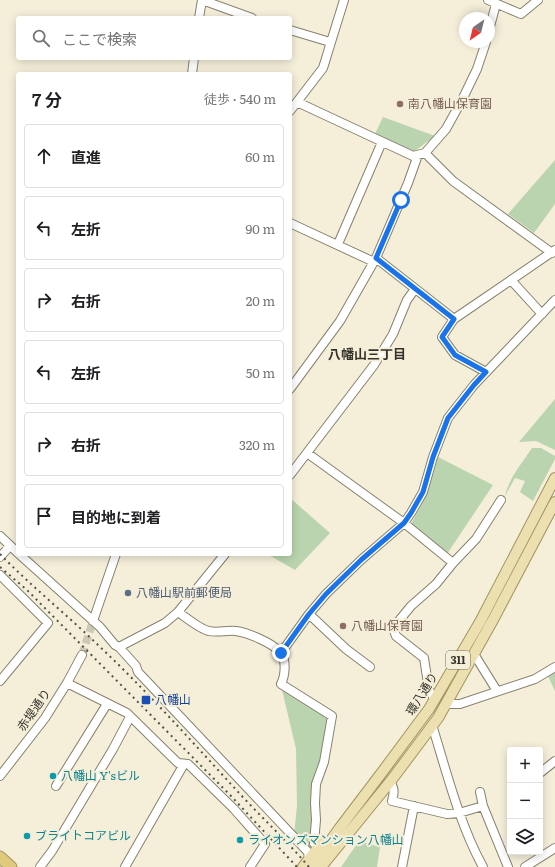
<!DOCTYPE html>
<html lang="ja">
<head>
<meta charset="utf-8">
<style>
  body { margin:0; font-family:Literata,"Noto Sans JP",serif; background:#f2f2f2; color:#202124 }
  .controls { position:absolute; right:12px; bottom:12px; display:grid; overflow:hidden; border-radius:4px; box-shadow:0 2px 10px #0003 }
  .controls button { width:36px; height:36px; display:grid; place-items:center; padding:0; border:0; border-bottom:1px solid #e0e0e0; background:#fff; color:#202124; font:20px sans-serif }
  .compass { position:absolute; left:459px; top:12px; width:36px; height:36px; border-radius:50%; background:#fff; box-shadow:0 2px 10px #0003; rotate:215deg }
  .stop { position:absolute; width:12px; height:12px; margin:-9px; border:3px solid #1a73e8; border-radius:50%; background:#fff }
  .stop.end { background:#1a73e8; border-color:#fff; box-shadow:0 1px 4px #0008 }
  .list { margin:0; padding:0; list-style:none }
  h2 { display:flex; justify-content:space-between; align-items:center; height:52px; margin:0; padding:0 16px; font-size:17px }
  h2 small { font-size:13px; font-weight:400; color:#757577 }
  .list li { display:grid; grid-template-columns:26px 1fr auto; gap:12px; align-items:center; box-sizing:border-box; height:64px; margin:0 8px 8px; padding:0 8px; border:1px solid #e0e0e0; border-radius:4px }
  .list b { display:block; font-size:15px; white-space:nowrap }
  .list em { font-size:13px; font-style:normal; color:#757577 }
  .icon { flex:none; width:22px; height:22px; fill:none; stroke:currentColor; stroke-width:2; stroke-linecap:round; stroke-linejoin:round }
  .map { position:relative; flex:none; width:555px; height:867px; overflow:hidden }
  .search { position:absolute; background:#fff; box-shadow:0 2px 10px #0003; left:16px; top:16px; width:276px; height:44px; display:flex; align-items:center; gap:10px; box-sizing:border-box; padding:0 14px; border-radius:4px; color:#757577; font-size:15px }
  .panel { position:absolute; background:#fff; box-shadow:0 2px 10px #0003; left:16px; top:72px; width:276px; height:484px; border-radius:4px }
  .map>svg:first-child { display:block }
  .green { fill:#bad4af }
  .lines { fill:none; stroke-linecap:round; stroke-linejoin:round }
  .minor-tunnel { stroke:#cec9b7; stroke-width:8; stroke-dasharray:8 4; stroke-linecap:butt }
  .minor-casing { stroke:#86816e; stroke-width:10 }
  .major-casing { stroke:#a3945f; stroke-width:12 }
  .highway-casing { stroke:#a3945f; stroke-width:13 }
  .minor { stroke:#fff; stroke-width:8 }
  .major { stroke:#ecdfb0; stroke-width:10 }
  .highway { stroke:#dfc97c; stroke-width:11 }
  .rail { stroke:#545147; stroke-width:2; stroke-dasharray:2 4; stroke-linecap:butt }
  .route { stroke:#1a73e8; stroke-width:5 }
  .education-dot { fill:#8d6e63; stroke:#f5efda; stroke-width:1.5 }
  .service-dot { fill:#5c6f8a; stroke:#f5efda; stroke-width:1.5 }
  .transit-dot { fill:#1a4fb4; stroke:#f5efda; stroke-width:1.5 }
  .culture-dot { fill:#0f9aa8; stroke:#f5efda; stroke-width:1.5 }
  .labels { text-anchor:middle; stroke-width:4; stroke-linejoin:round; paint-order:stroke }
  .shield { fill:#f5efda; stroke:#6e6b5f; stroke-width:1 }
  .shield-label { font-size:11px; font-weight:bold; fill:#34322a }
  .education-label { font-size:12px; fill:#785e54; stroke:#f5efda; text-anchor:start }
  .service-label { font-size:12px; fill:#4e5e75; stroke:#f5efda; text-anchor:start }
  .street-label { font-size:12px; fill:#34322a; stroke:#f5efda }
  .transit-label { font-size:12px; fill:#164399; stroke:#f5efda; text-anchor:start }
  .culture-label { font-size:12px; fill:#0d838f; stroke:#f5efda; text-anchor:start }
  .neighbourhood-label { font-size:13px; font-weight:bold; fill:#34322a; stroke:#f5efda }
</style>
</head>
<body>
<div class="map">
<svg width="555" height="867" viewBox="0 0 555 867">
  <rect width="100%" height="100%" fill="#f5efda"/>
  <!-- green -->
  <path class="green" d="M 383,117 L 435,136 L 412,153 L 374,136 Z
    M 555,160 L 555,204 L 534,233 L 508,214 Z
    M 555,399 L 555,450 L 536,441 L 519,442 Z
    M 532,448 L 541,448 L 555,456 L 555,459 L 533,501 L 520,492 L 525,481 L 515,478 L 505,496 C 509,478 522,463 532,448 Z
    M 438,457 L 493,485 L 447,554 L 410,525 C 424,504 432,481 438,457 Z
    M 290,498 L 330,533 L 295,570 L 267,554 L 290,554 Z
    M 555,672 L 555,691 L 548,676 Z
    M 284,686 L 332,716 L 316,784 L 314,843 L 310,849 L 294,835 L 297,805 L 296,749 L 282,690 Z
    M 359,841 L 380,847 L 377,867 L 341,867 Z"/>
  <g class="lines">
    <!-- minor-tunnel -->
    <path class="minor-tunnel" d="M 82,655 L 93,621"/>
    <defs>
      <path id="minor" d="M 202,0 L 252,18
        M 488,0 L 521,14 L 538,0
        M 199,18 L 202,0
        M 290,30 L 330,42
        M 489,30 L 496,4
        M 192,74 L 194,58
        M 297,102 L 413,156 L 425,153 L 446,129 L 462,100 L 477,69 L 486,42
        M 290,111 L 323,68 L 344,0
        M 425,153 L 453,181 L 552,253
        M 290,223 L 374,262
        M 338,244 L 382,142
        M 376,258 L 454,319
        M 511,280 L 542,314
        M 486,372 L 455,355 L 442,337 L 454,319 L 555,250
        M 290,389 L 340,321 L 376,258 L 408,183 L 418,155
        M 307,453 L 404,523 L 453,563
        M 290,475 L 374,365 L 393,334 L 407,300 L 415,289
        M 0,536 L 18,553
        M 19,554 L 100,627 L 115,645 L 119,647 L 136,666 L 138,672 L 308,852 L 309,859
        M 0,557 L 10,546
        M 0,575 L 48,623 L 0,681
        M 178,612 C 184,616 201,630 209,631 C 217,633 227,630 236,631 C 249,633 272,643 280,652 C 287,660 285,676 281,684 L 332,716 L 324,762 L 316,784 L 315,803 L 316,820 L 314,843
        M 309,614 L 346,649 L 370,667
        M 93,621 L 116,554
        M 119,647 L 165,623 L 178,612 L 225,554
        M 281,653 L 309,614 L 326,594 L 361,560 L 404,523 L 411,513 L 423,492 L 433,457 L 448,418 L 474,385 L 555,300
        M 474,654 L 497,691
        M 67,683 L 127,713 L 178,763 L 188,764 L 234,809 L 265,844 L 250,867
        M 435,700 L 429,690 L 424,658 L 396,636 L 393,628 L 411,606 L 436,584 L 453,563 L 476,539 L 501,500
        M 446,704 L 460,704 L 535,679 L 555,667
        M 432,725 C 447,773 459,823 483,867
        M 540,773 L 555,761
        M 0,776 L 45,718 L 67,683 L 82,655
        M 390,782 C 395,789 394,793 392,801 L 447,814 L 459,813 L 483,806
        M 56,786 L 107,704
        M 480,792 L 483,806 L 508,867
        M 40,867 L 52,851 L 113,749 L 130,717
        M 125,867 L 184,764
        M 402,867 L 414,806
        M 525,867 L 555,848"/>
      <path id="major" d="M 303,867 L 323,841
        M 312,867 L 339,829 L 380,775 L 429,709 L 480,622 L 555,478
        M 321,867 L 390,782 L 438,718 L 494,618 L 555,502"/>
      <path id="highway" d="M 0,857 L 11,867"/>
    </defs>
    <!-- minor casing -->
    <use href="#minor" class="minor-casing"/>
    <!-- major casing -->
    <use href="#major" class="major-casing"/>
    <!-- highway casing -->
    <use href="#highway" class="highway-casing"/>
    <!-- minor -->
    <use href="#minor" class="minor"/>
    <!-- major -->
    <use href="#major" class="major"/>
    <!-- highway -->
    <use href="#highway" class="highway"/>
    <!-- rail -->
    <path class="rail" d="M 0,554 C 31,586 66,614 98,645 C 148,692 194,744 240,794 C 263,819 287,841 309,867
      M 0,567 L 27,590 L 231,796 L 297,867"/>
  </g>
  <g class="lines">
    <!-- route -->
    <path class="route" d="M 281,653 L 309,614 L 326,594 L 361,560 L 404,523 L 411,513 L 423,492 L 433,457 L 448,418 L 474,385 L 486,372 L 455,355 L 442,337 L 454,319 L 376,258 L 401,200"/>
  </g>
  <!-- markers -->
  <g class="education-dot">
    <circle cx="400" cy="104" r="4"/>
    <circle cx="343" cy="626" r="4"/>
  </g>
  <circle class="service-dot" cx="128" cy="593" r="4"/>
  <rect class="transit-dot" x="141" y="695" width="10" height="10" rx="2"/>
  <g class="culture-dot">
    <circle cx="53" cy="776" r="4"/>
    <circle cx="27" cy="836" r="4"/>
    <circle cx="240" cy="840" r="4"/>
  </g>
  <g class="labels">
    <!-- shield labels -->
    <rect class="shield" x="446" y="651" width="24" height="18" rx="3"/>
    <g class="shield-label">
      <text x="458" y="664">311</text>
    </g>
    <!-- education labels -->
    <g class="education-label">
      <text x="408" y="108">南八幡山保育園</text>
      <text x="351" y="630">八幡山保育園</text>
    </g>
    <!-- service labels -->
    <g class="service-label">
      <text x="136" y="597">八幡山駅前郵便局</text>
    </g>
    <!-- street labels -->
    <g class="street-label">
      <text transform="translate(422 694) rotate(-58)" y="4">環八通り</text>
      <text transform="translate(34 710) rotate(-55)" y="4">赤堤通り</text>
    </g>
    <!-- transit labels -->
    <g class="transit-label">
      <text x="155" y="704">八幡山</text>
    </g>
    <!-- culture labels -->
    <g class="culture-label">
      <text x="61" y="780">八幡山 Y'sビル</text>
      <text x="35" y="840">ブライトコアビル</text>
      <text x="248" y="844">ライオンズマンション八幡山</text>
    </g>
    <!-- neighbourhood labels -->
    <g class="neighbourhood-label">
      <text x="367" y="359">八幡山三丁目</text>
    </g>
  </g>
</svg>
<div class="controls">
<button>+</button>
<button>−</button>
<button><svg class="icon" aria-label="layers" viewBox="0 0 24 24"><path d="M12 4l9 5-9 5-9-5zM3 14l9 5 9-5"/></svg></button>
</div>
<svg class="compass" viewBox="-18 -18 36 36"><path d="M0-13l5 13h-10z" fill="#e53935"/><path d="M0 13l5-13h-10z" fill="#757577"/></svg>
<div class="stop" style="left:401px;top:200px"></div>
<div class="stop end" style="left:281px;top:653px"></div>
<div class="search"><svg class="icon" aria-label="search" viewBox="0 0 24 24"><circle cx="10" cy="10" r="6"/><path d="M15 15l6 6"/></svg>ここで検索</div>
<section class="panel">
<h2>7 分<small>徒歩 · 540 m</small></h2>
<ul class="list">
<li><svg class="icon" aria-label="ahead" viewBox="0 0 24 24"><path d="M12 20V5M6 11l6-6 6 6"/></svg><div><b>直進</b></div><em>60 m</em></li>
<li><svg class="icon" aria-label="left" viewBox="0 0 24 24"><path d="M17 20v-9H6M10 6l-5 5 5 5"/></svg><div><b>左折</b></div><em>90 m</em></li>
<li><svg class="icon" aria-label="right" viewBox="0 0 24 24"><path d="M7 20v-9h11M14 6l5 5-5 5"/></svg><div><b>右折</b></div><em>20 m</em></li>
<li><svg class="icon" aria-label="left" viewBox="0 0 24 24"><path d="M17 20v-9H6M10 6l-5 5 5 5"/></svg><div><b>左折</b></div><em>50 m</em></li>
<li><svg class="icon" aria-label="right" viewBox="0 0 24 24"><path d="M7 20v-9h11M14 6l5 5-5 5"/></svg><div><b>右折</b></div><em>320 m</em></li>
<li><svg class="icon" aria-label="arrive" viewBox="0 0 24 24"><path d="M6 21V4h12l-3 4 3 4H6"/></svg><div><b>目的地に到着</b></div></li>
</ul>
</section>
</div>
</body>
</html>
